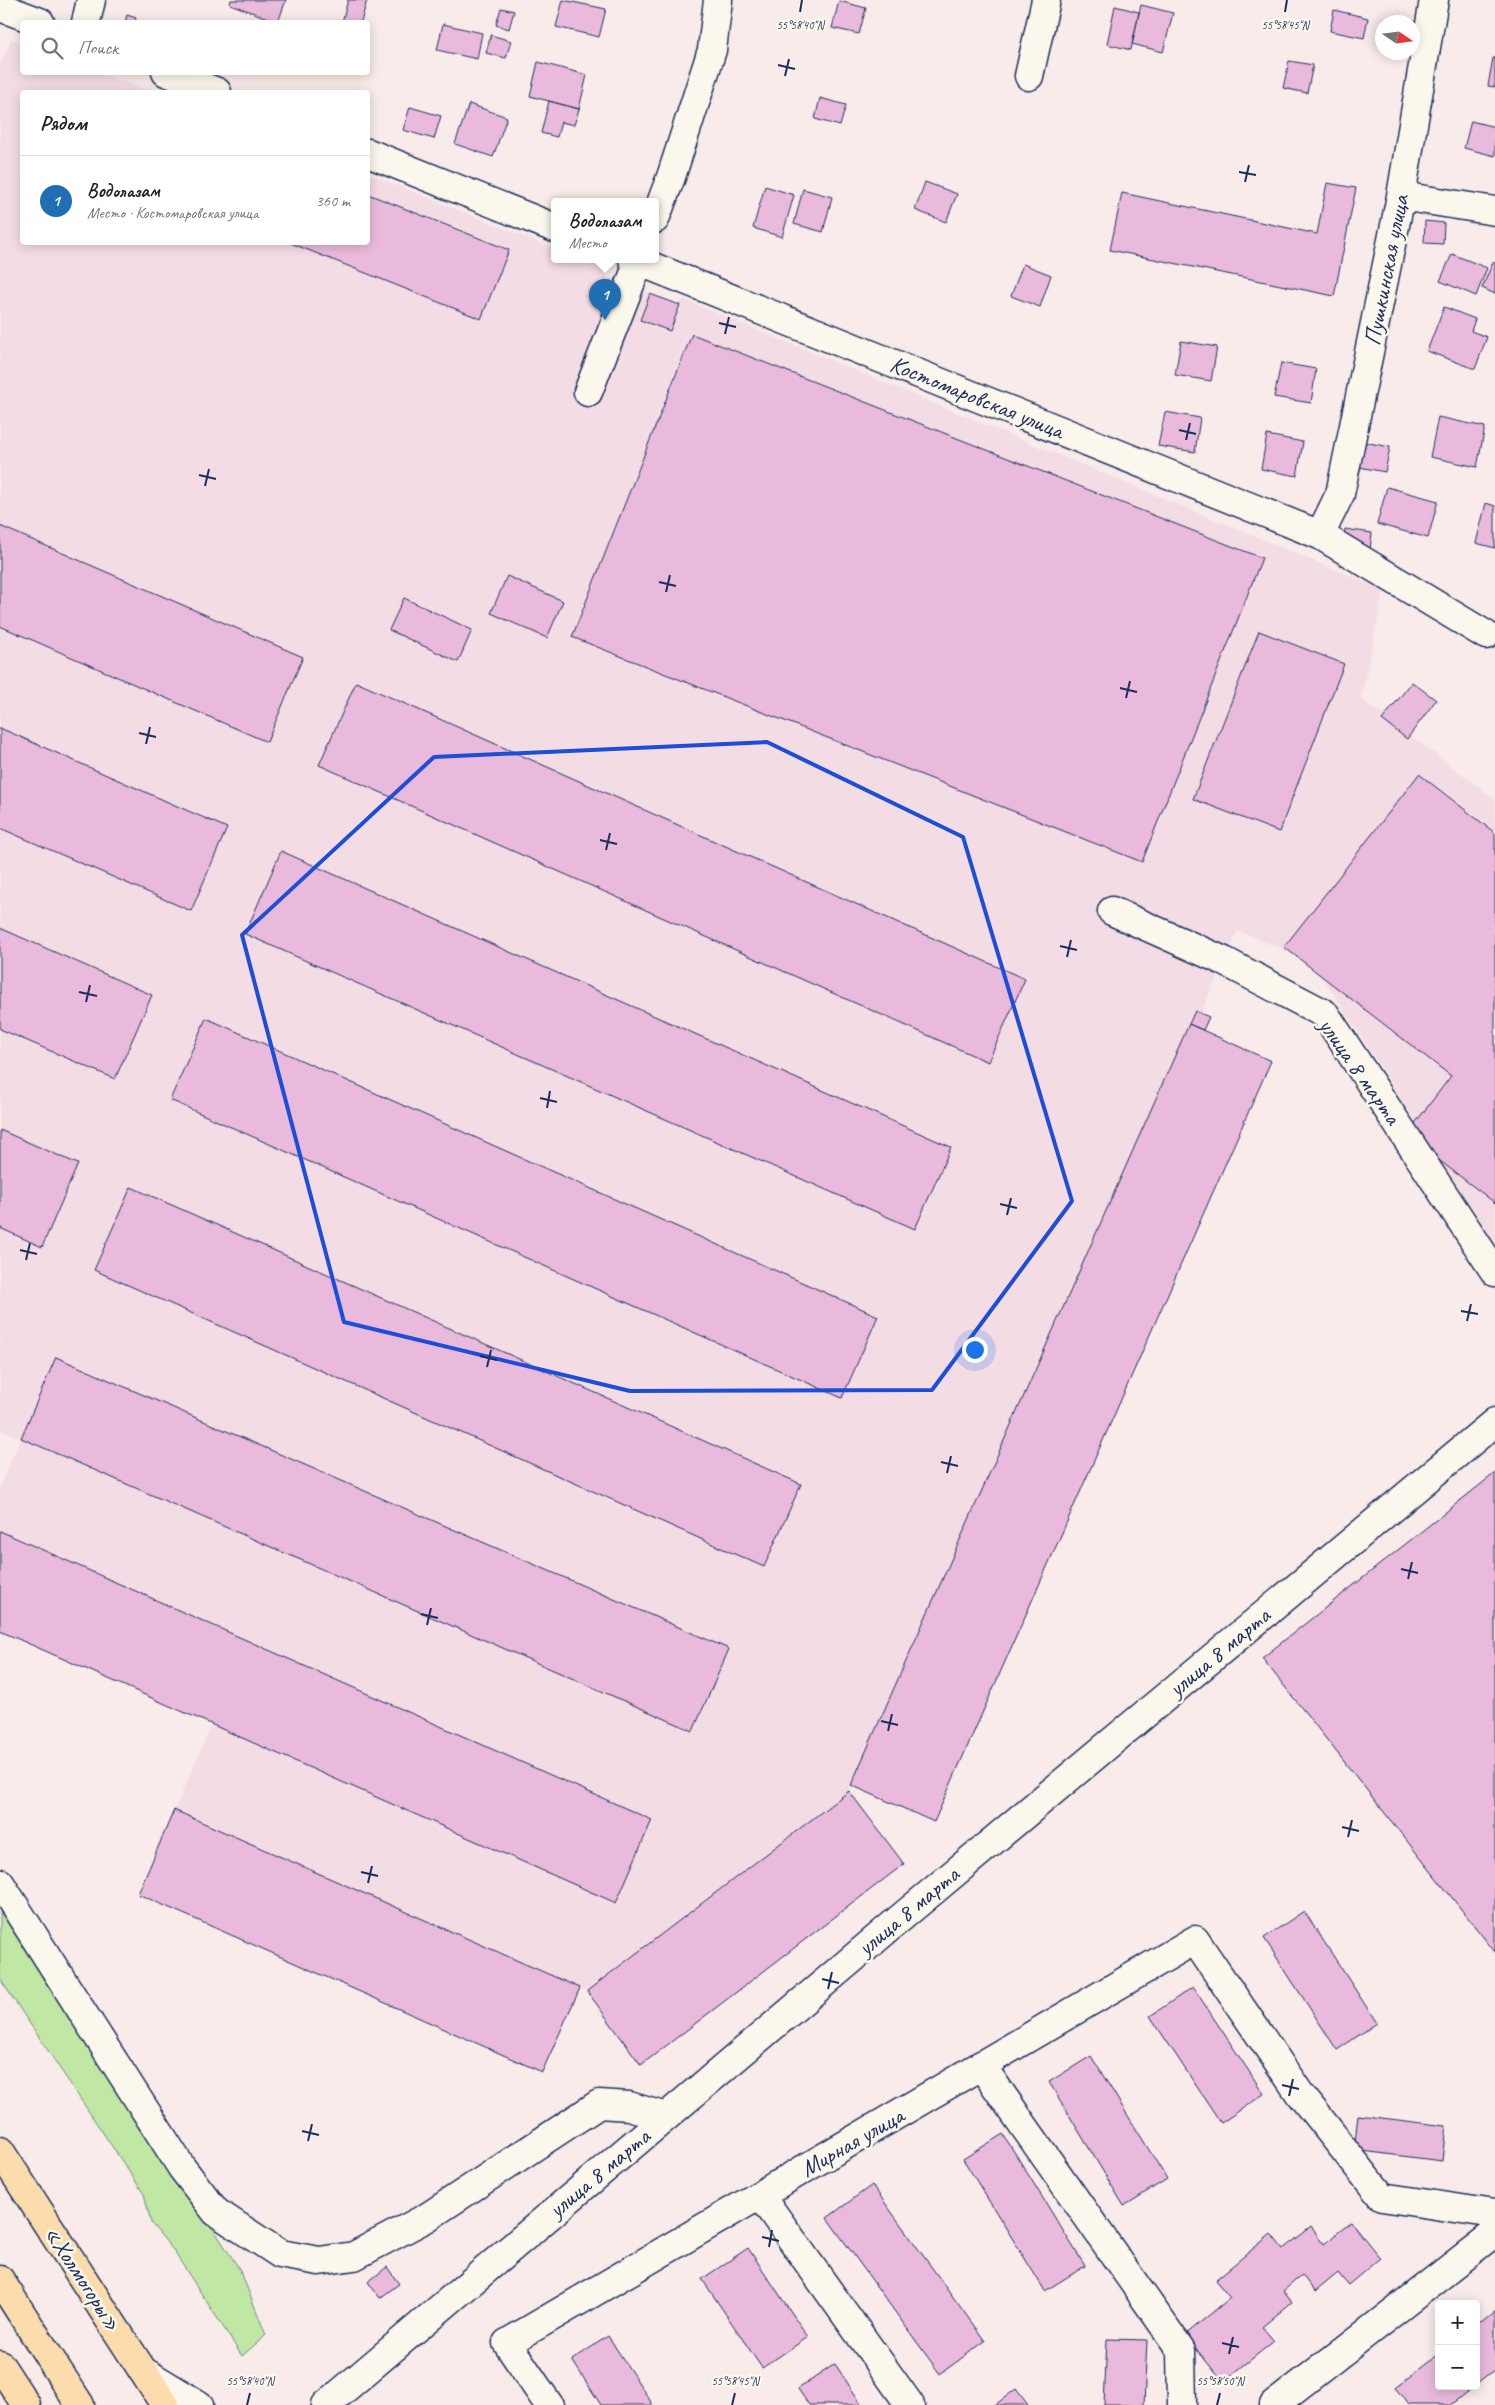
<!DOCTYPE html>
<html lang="ru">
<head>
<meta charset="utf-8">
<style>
  body { margin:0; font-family:Caveat,sans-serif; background:#f2f2f2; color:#202124 }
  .controls { position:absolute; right:15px; bottom:15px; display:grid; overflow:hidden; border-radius:5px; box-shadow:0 2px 12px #0003 }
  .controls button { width:45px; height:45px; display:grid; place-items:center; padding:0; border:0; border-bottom:1px solid #e0e0e0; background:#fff; color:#202124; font:25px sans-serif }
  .compass { position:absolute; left:1375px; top:15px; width:45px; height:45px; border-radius:50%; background:#fff; box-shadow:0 2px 12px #0003; rotate:103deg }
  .you { position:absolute; left:974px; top:1349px; width:18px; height:18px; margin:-12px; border:4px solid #fff; border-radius:50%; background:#1a73e8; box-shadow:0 0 0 8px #1a73e833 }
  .badge { display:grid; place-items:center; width:32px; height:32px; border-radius:50%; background:#1f6fb2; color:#fff; font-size:16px; font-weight:700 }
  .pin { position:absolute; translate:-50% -41px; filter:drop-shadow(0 1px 2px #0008) }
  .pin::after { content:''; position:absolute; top:26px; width:18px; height:15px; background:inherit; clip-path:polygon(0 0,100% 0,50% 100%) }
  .popup { position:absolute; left:551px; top:198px; width:108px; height:65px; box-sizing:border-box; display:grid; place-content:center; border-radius:5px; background:#fff; filter:drop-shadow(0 1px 4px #0005); font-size:16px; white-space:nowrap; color:#757577 }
  .popup b { font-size:19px; color:#202124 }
  .popup::after { content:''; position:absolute; left:50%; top:100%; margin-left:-10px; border:10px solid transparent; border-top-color:#fff }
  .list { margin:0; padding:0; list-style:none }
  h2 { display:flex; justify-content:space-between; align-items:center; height:65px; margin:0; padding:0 20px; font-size:21px }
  h2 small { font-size:16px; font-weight:400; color:#757577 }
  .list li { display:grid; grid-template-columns:32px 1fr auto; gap:15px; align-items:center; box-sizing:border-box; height:90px; padding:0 20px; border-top:1px solid #e0e0e0 }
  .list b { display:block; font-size:19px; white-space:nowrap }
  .list p { margin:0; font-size:16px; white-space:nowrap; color:#757577 }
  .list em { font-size:16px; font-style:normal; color:#757577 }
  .icon { flex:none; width:28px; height:28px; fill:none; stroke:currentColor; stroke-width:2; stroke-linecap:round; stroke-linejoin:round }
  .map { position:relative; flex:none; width:1495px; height:2405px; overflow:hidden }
  .search { position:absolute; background:#fff; box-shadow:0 2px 12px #0003; left:20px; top:20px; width:350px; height:55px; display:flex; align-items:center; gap:12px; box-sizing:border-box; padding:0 18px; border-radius:5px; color:#757577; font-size:19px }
  .panel { position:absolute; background:#fff; box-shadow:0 2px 12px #0003; left:20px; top:90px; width:350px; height:155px; border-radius:5px }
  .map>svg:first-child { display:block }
  .built { fill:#f4dce5 }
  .green { fill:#c0e7a3; stroke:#6e8b80 }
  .building { fill:#eabadc; stroke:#1b2f5e }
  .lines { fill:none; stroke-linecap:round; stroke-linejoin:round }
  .minor-casing { stroke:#1b2f5e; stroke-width:31 }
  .major-casing { stroke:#1b2f5e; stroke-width:31 }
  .highway-casing { stroke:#1b2f5e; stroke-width:31 }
  .minor { stroke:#fbf7ec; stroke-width:28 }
  .major { stroke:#fcdcac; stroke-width:28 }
  .highway { stroke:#fcdcac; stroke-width:28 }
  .marked { fill:none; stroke:#1d4ed8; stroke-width:4; stroke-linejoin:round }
  .ticks { fill:none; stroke:#1b2f5e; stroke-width:2 }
  .labels { text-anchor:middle; stroke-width:5; stroke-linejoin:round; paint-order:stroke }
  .street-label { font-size:24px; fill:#1b2f5e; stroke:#fbf7ec }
  .ticks-label { font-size:12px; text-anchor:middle; fill:#1b2f5e; stroke:#fbf7ec; stroke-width:5; stroke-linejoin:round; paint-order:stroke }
</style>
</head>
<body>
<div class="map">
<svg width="1495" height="2405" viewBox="0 0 1495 2405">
  <rect width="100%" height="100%" fill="#f8ebe9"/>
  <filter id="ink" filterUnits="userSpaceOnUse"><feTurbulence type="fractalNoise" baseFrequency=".02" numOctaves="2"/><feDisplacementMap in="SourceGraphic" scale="10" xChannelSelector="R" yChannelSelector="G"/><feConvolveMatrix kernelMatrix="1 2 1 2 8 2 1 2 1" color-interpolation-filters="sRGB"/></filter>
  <g filter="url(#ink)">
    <!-- built -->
    <path class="built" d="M 11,39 L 22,44 L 22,72 L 99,73 L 152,92 L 22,92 L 22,242 L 368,242 L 368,174 L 555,249 L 555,259 L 578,259 L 609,271 L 607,278 L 650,294 L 680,305 L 683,299 L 1384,590 L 1361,699 L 1495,799 L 1495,1244 L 1312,961 L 1238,931 L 1201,1013 L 1209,1017 L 1203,1030 L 1271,1061 L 934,1822 L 851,1785 L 849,1791 L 904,1864 L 641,2065 L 587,1991 L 580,1988 L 542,2072 L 138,1894 L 212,1724 L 0,1631 L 0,1485 L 21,1438 L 0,1429 L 0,65 Z"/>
    <!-- green -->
    <path class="green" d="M 0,1902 L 240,2270 L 266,2335 L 242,2356 L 173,2250 L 151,2223 L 144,2194 L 0,1979 Z"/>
    <!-- building -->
    <path class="building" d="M 231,0 L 286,0 L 278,22 L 230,4 Z
      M 348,0 L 367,0 L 361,22 L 342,22 Z
      M 563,0 L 606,9 L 599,37 L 556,27 Z
      M 839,1 L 866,8 L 859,34 L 832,28 Z
      M 1141,5 L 1173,13 L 1163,52 L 1132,44 Z
      M 1115,6 L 1139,12 L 1131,50 L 1107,44 Z
      M 501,8 L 514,11 L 509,29 L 496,25 Z
      M 1334,10 L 1368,18 L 1364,38 L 1330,31 Z
      M 127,15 L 136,18 L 135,22 L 125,22 Z
      M 443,24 L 482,33 L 477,59 L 437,50 Z
      M 491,35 L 511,41 L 506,58 L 486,53 Z
      M 1493,58 L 1495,58 L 1495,87 L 1488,86 Z
      M 1289,61 L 1313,65 L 1307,93 L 1283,88 Z
      M 538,62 L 587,75 L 579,109 L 530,96 Z
      M 820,98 L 846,105 L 840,126 L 815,119 Z
      M 549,101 L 579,109 L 574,125 L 561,122 L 557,137 L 541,133 Z
      M 469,104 L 507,117 L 493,157 L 455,144 Z
      M 410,107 L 441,116 L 434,139 L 403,130 Z
      M 1471,121 L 1495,127 L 1495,156 L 1464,148 Z
      M 925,182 L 957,194 L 946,222 L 915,210 Z
      M 1327,183 L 1356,188 L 1334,296 L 1110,250 L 1122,193 L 1317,234 Z
      M 765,186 L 794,195 L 782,237 L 753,228 Z
      M 803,189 L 832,197 L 823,232 L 794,224 Z
      M 368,194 L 509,250 L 481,319 L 288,242 L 368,242 Z
      M 1425,221 L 1444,223 L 1443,244 L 1424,243 Z
      M 1452,254 L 1487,268 L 1476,296 L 1440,281 Z
      M 1493,262 L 1495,263 L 1495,294 L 1482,288 Z
      M 1023,264 L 1051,275 L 1040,307 L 1011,296 Z
      M 650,294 L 680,305 L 670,331 L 640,320 Z
      M 1444,307 L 1475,319 L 1471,331 L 1487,337 L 1475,369 L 1427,351 Z
      M 692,334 L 1262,558 L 1142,862 L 572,637 Z
      M 1181,341 L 1217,347 L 1211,381 L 1175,375 Z
      M 1281,363 L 1316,369 L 1311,403 L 1274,397 Z
      M 1165,412 L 1200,418 L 1195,452 L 1158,446 Z
      M 1438,417 L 1485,427 L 1477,467 L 1430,457 Z
      M 1267,435 L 1303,442 L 1297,476 L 1261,469 Z
      M 1364,442 L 1390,447 L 1385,472 L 1359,467 Z
      M 1387,487 L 1438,501 L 1428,538 L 1377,524 Z
      M 1486,503 L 1495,506 L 1495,548 L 1476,543 Z
      M 0,526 L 303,657 L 267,742 L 0,626 Z
      M 1345,529 L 1372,533 L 1370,550 L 1342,547 Z
      M 507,576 L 563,601 L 547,638 L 491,613 Z
      M 404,598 L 472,630 L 458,662 L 389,630 Z
      M 1259,631 L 1344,664 L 1279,832 L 1193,799 Z
      M 356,682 L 1025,979 L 988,1062 L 319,765 Z
      M 1412,682 L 1436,700 L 1407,739 L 1382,720 Z
      M 0,728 L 227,828 L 191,911 L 0,828 Z
      M 1419,774 L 1495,833 L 1495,1203 L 1406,1135 L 1451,1076 L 1284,947 Z
      M 281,851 L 951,1147 L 915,1229 L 245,934 Z
      M 0,928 L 152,995 L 115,1079 L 0,1029 Z
      M 1195,1011 L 1209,1017 L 1203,1030 L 1189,1024 Z
      M 206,1018 L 878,1316 L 842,1398 L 170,1100 Z
      M 1189,1024 L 1271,1061 L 934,1822 L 851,1785 Z
      M 0,1130 L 78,1164 L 42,1247 L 0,1228 Z
      M 131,1187 L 801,1484 L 764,1567 L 94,1270 Z
      M 56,1357 L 729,1649 L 693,1731 L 21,1438 Z
      M 1495,1473 L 1495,1952 L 1262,1658 Z
      M 0,1531 L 652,1820 L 616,1903 L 0,1631 Z
      M 849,1791 L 904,1864 L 641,2065 L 587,1991 Z
      M 174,1810 L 580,1988 L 542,2072 L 138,1894 Z
      M 1304,1911 L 1377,2023 L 1337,2050 L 1264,1938 Z
      M 1193,1987 L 1264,2094 L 1221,2123 L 1150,2016 Z
      M 1091,2056 L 1167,2179 L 1124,2206 L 1049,2082 Z
      M 1358,2115 L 1446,2126 L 1442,2161 L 1354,2150 Z
      M 1003,2134 L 1085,2266 L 1045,2291 L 963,2159 Z
      M 872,2185 L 985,2341 L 940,2374 L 827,2218 Z
      M 1351,2222 L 1380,2258 L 1348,2285 L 1338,2273 L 1315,2292 L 1302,2275 L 1283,2291 L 1292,2302 L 1262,2327 L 1274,2341 L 1223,2382 L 1185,2335 L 1230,2298 L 1215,2280 L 1271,2234 L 1283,2249 L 1311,2227 L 1324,2244 Z
      M 748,2248 L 808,2337 L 762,2368 L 702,2279 Z
      M 387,2267 L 399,2284 L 380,2298 L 368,2282 Z
      M 1495,2309 L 1495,2369 L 1476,2384 L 1476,2324 Z
      M 608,2336 L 653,2405 L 601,2405 L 572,2360 Z
      M 1107,2339 L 1147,2340 L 1144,2405 L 1104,2405 Z
      M 1439,2354 L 1439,2386 L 1473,2386 L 1449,2405 L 1409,2405 L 1396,2387 Z
      M 835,2364 L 862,2405 L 809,2405 L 798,2389 Z
      M 1016,2389 L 1028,2405 L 995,2405 Z"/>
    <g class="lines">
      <defs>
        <path id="minor" d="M 0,7 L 40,22
          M 86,22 L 91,0
          M 166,72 L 217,92
          M 1029,76 L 1046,0
          M 368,153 L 555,228
          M 1401,196 L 1495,211
          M 655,219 L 671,177 L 712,50 L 718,0
          M 633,259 L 1320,535 L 1486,635
          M 588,392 L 640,259
          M 1320,535 L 1340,494 L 1401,196 L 1434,0
          M 1112,911 L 1224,961 L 1325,1014 L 1495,1272
          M 0,1883 L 182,2168 L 216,2212 L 280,2254 L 319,2261 L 354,2256 L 426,2218 L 599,2104 L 629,2106 L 666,2117
          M 981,2065 L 1181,2350 L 1182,2405
          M 760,2195 L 910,2405
          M 143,2371 L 199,2405
          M 326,2405 L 903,1916 L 1495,1422
          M 549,2405 L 507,2343 L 1195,1940 L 1300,2094 L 1382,2197 L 1495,2214
          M 1274,2405 L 1495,2233"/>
        <path id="major" d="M 0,2365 L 26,2405"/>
        <path id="highway" d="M 0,2151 L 165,2405
          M 0,2280 L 80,2405"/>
      </defs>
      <!-- minor casing -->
      <use href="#minor" class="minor-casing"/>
      <!-- major casing -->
      <use href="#major" class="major-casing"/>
      <!-- highway casing -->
      <use href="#highway" class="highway-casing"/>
      <!-- minor -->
      <use href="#minor" class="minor"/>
      <!-- major -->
      <use href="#major" class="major"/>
      <!-- highway -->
      <use href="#highway" class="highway"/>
    </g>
  </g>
  <!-- marked area -->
  <path class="marked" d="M 767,742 L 963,837 L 1072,1201 L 932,1390 L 630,1391 L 344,1322 L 242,935 L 434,757 Z"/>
  <!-- ticks -->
  <path class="ticks" d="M 800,12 L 802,0M 1285,12 L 1287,0M 778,65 L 795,69M 785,76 L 789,59M 1239,172 L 1256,175M 1245,182 L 1249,165M 719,323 L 736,327M 725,334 L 729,317M 1179,430 L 1196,434M 1186,440 L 1190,423M 199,475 L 216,479M 205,486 L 209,469M 659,582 L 676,586M 666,592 L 670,575M 1120,688 L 1137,692M 1126,698 L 1130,681M 139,733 L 156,737M 146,744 L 150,727M 600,840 L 617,844M 606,850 L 610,833M 1060,946 L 1077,950M 1067,957 L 1071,940M 79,992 L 97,996M 86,1002 L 90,985M 540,1098 L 557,1102M 547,1108 L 550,1091M 1000,1204 L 1017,1208M 1007,1215 L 1011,1198M 20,1250 L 37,1254M 26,1260 L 30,1243M 1461,1311 L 1478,1314M 1467,1321 L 1471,1304M 480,1356 L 497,1360M 487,1367 L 491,1350M 941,1462 L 958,1466M 947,1473 L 951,1456M 1401,1569 L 1418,1573M 1408,1579 L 1412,1562M 421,1614 L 438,1618M 427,1625 L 431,1608M 881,1721 L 898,1725M 888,1731 L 892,1714M 1342,1827 L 1359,1831M 1348,1837 L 1352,1820M 361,1872 L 378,1876M 368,1883 L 372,1866M 822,1979 L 839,1983M 828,1989 L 832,1972M 1282,2085 L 1299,2089M 1289,2096 L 1293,2079M 302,2131 L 319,2135M 308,2141 L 312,2124M 762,2237 L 779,2241M 769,2247 L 772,2230M 1222,2343 L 1239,2347M 1229,2354 L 1233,2337M 247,2405 L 250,2393M 732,2405 L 735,2393M 1217,2405 L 1220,2393"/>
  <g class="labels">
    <!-- street labels -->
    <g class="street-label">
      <text transform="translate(1386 270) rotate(-79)" y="8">Пушкинская улица</text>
      <text transform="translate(977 397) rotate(22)" y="8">Костомаровская улица</text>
      <text transform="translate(1360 1071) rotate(55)" y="8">улица 8 марта</text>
      <text transform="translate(1219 1652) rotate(-40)" y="8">улица 8 марта</text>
      <text transform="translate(908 1911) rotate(-40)" y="8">улица 8 марта</text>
      <text transform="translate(852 2142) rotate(-30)" y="8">Мирная улица</text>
      <text transform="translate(599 2173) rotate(-40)" y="8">улица 8 марта</text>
      <text transform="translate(83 2278) rotate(57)" y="8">«Холмогоры»</text>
    </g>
  </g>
  <g class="ticks-label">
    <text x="800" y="29">55°58'40"N</text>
    <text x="1285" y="29">55°58'45"N</text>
    <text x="250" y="2385">55°58'40"N</text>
    <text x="735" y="2385">55°58'45"N</text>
    <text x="1220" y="2385">55°58'50"N</text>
  </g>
</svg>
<div class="controls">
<button>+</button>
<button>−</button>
</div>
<svg class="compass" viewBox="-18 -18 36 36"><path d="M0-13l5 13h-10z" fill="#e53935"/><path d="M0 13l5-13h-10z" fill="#757577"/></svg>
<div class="you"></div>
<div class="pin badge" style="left:605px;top:320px">1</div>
<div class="popup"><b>Водолазам</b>Место</div>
<div class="search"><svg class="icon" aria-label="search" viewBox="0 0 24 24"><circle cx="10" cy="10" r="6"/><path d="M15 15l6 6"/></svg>Поиск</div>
<section class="panel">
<h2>Рядом<small></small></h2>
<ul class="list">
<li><span class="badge">1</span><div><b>Водолазам</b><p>Место · Костомаровская улица</p></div><em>360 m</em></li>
</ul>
</section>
</div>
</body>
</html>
